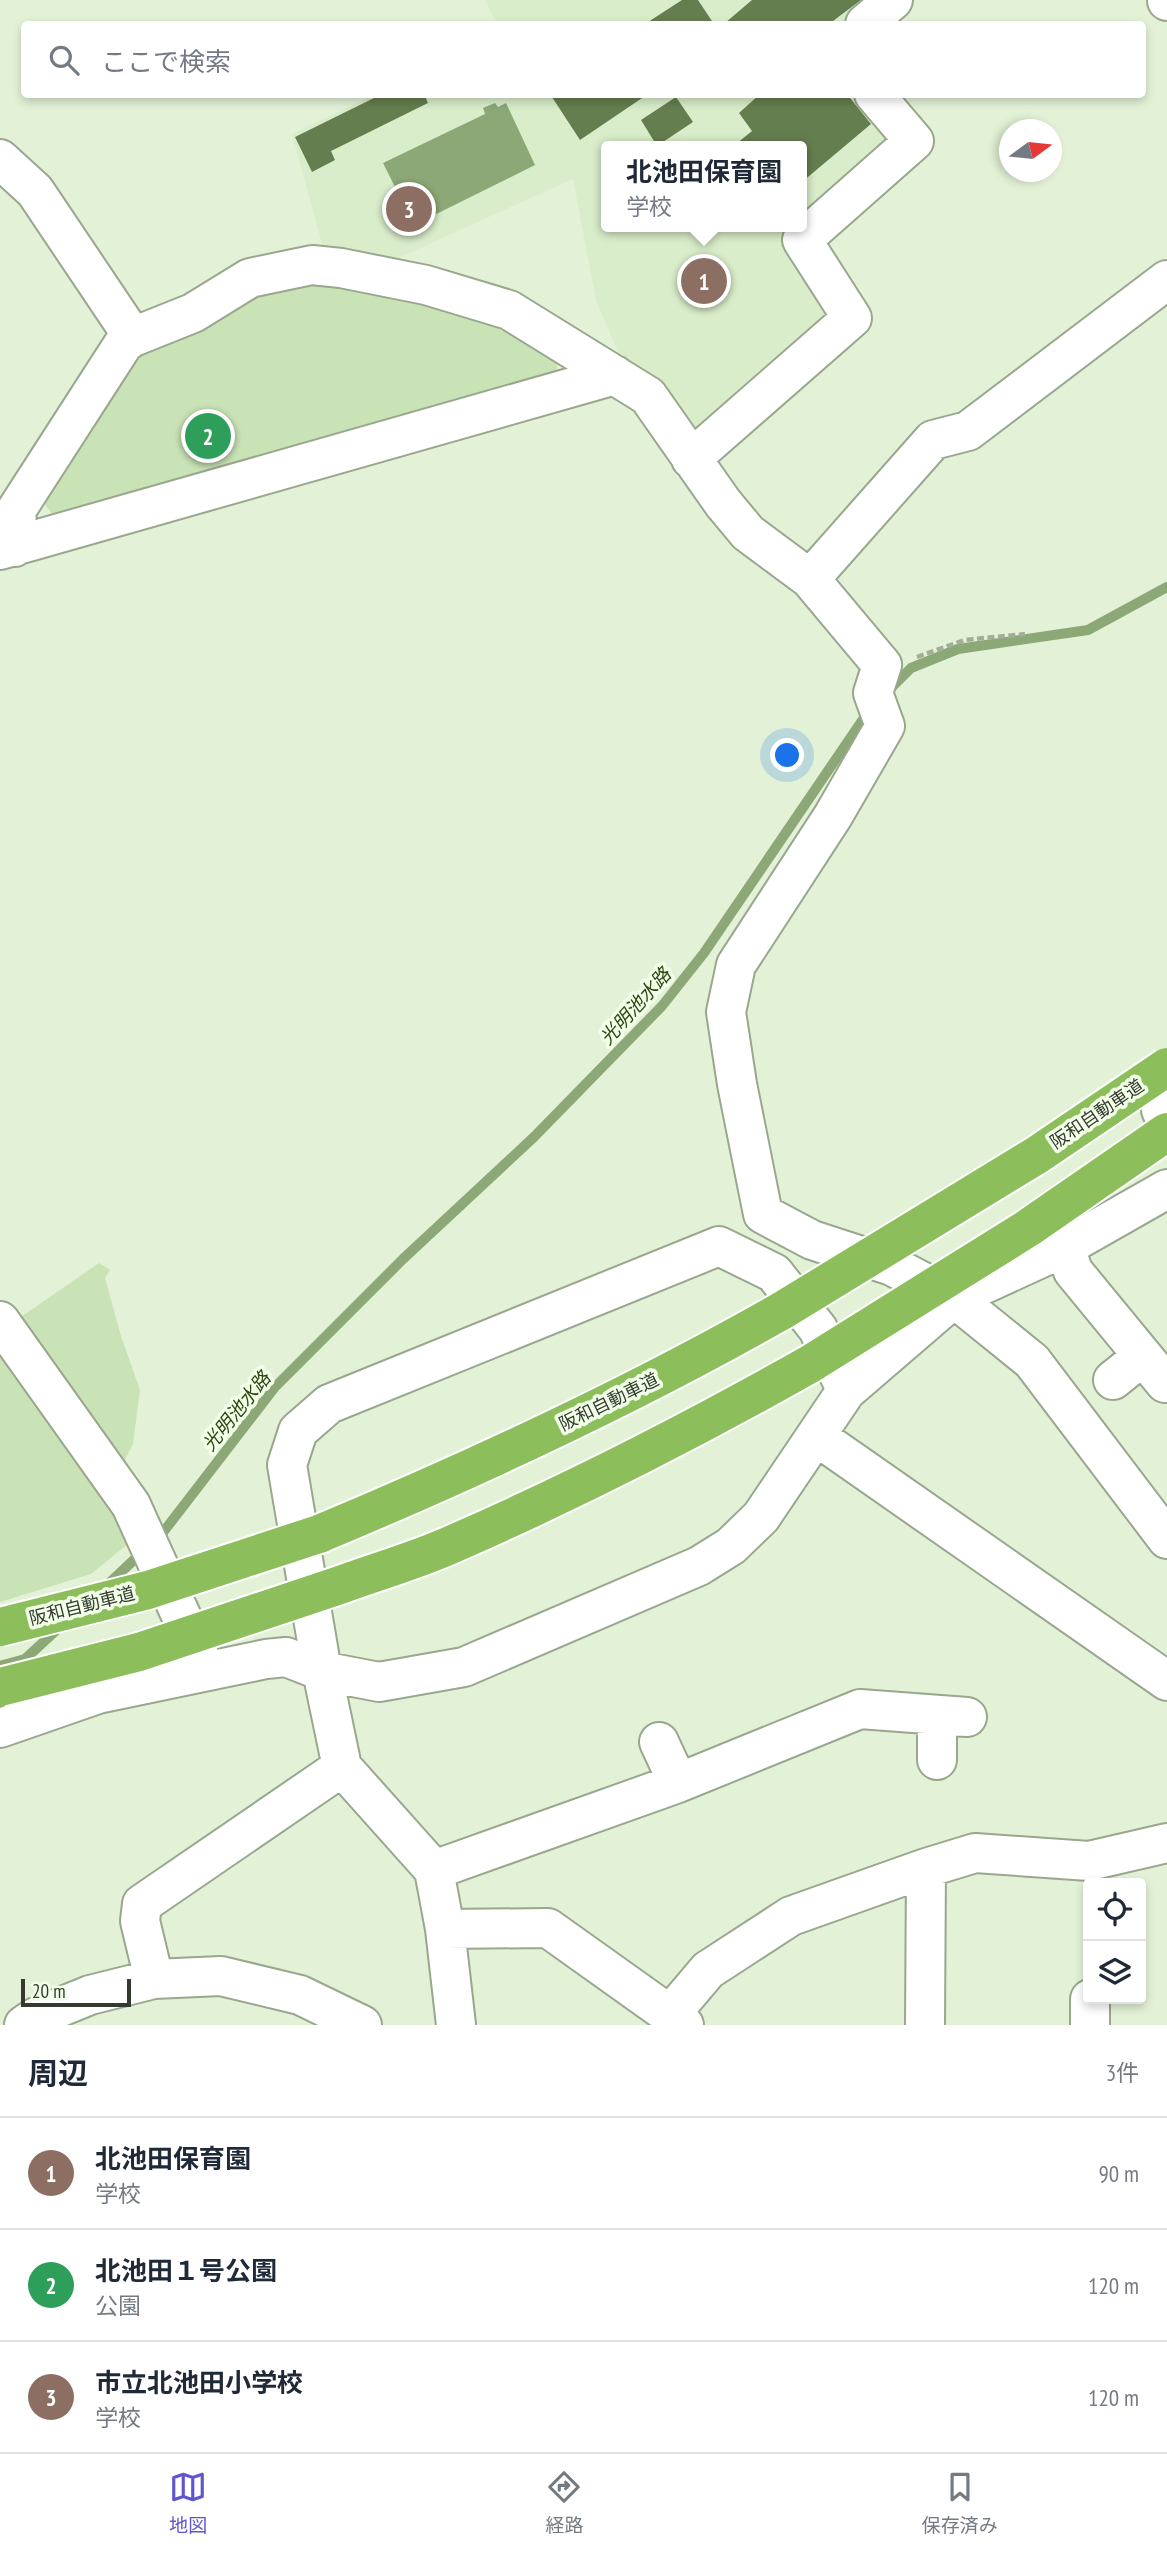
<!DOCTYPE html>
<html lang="ja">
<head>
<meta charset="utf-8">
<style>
  body { margin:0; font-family:"PT Sans Narrow","Noto Sans JP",sans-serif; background:#f6f6f7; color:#1f2937 }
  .controls { position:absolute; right:21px; bottom:21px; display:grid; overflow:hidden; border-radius:7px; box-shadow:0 4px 10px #0003 }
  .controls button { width:63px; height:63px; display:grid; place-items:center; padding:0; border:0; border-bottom:2px solid #e0e1e3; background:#fff; color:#1f2937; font:35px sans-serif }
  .compass { position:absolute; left:999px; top:119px; width:63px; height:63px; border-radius:50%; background:#fff; box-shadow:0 4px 10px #0003; rotate:75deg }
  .scale { position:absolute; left:21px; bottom:18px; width:110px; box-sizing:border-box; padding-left:7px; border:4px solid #343a2f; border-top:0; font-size:19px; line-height:24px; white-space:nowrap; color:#343a2f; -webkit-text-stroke:5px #f2ffe8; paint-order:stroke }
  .you { position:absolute; left:788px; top:756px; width:24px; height:24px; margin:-18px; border:5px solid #fff; border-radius:50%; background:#1a73e8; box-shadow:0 0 0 10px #1a73e833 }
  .badge { display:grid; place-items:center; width:46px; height:46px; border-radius:50%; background:#5f56cf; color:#fff; font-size:23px; font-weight:700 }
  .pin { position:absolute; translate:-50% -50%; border:4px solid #fff; box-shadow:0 2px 7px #0006 }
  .popup { position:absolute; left:601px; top:141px; width:206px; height:91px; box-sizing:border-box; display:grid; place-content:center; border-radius:7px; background:#fff; filter:drop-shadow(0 2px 5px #0005); font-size:23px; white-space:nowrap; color:#747a83 }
  .popup b { font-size:26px; color:#1f2937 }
  .popup::after { content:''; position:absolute; left:50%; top:100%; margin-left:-14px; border:14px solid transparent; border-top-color:#fff }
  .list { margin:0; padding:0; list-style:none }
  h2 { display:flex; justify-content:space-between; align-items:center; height:91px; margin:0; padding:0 28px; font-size:30px }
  h2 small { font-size:23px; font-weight:400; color:#747a83 }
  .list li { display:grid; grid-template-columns:46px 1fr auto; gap:21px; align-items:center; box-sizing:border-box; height:112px; padding:0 28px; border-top:2px solid #e0e1e3 }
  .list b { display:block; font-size:26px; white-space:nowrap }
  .list p { margin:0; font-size:23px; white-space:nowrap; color:#747a83 }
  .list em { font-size:23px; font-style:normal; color:#747a83 }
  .icon { flex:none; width:38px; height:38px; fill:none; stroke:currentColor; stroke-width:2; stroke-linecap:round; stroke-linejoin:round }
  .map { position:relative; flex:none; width:1167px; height:2025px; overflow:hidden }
  .search { position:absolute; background:#fff; box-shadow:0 4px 10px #0003; left:21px; right:21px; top:21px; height:77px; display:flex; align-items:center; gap:18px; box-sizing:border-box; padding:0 24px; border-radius:7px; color:#747a83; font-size:26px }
  .sheet { height:427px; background:#fff }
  nav { display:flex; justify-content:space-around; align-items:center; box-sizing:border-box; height:98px; border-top:2px solid #e0e1e3; background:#fff; font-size:19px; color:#747a83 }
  nav a { display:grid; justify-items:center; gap:4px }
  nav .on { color:#5f56cf }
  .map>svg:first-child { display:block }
  .built { fill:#d9edca }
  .green { fill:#c9e2b6 }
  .water { fill:#8ca876 }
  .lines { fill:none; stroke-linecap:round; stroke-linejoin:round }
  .stream { stroke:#8ca876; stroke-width:10 }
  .building { fill:#657e4f }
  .minor-casing { stroke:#98a78d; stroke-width:42 }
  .highway-casing { stroke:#fff; stroke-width:42 }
  .path { stroke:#a3ae99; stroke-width:4.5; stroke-dasharray:7 3.5; stroke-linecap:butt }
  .minor { stroke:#fff; stroke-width:38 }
  .highway { stroke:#8cbf5b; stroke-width:38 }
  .highway-bridge-casing { stroke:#fff; stroke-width:42; stroke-linecap:butt }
  .highway-bridge { stroke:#8cbf5b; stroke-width:38 }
  .labels { text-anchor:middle; stroke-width:7; stroke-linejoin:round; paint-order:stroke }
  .street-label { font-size:18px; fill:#343a2f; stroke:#f2ffe8 }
  .water-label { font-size:19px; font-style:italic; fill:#2d4611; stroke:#f2ffe8 }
</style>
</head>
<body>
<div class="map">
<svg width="1167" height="2025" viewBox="0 0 1167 2025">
  <rect width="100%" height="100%" fill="#e3f2d7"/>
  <!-- built -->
  <path class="built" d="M 485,0 L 879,0 L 850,24 L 497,24 Z
    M 860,94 L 894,135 L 802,223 L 802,146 L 674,146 L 684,138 L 668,146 L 654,146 L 648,139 L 651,146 L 606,146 L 606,227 L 797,227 L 782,240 L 801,262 L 833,326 L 697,438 L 620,357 L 596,300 L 573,179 L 387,263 L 325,255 L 292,134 L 373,95 Z"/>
  <!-- green -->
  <path class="green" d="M 319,277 L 497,325 L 560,357 L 556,372 L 53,516 L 43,501 L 134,358 L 269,285 Z
    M 99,1263 L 110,1270 L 105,1278 L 121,1336 L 140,1390 L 133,1444 L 120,1469 L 15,1321 Z
    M 0,1338 L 118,1502 L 111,1512 L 129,1543 L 91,1574 L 0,1602 Z"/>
  <!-- water -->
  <path class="water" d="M 495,103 L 498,107 L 506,103 L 535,165 L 414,225 L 383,163 L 485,114 L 483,108 Z"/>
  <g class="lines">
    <!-- stream -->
    <path class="stream" d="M 889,690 L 911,668 L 958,649 L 1088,630 L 1167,587
      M 161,1535 L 275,1387 L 403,1259 L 534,1137 L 662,1006 L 704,953 L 870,709
      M 104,1588 L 138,1556
      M 0,1666 L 25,1659 L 63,1624"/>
  </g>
  <!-- building -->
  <path class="building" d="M 682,0 L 698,0 L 714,24 L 645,24 Z
    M 752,0 L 861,0 L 829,24 L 727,24 L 725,23 Z
    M 382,94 L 424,94 L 428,103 L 331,151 L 335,160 L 312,172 L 295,137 Z
    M 550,94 L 648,94 L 580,140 Z
    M 760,94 L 847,94 L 871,124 L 802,182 L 802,146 L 738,146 L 736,144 L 752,131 L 739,113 Z
    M 676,97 L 693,122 L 657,146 L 641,120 Z"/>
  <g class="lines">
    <defs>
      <path id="minor" d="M 1167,0 L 1167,1
        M 865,24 L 893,0
        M 0,159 L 35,191 L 133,337
        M 691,459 L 852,318 L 802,240 L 914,141 L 874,94
        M 15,547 L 17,509 L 124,343 L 133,337 L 193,313 L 250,278 L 312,265 L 341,268 L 426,285 L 509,310 L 648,396 L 723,503 L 748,533 L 810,579 L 882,665 L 873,693 L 885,726 L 833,816 L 736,965 L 726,1012 L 737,1084 L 763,1214 L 812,1240 L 892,1266 L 954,1298 L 1032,1361 L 1167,1539
        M 0,550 L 615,375
        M 810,579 L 933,440 L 968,431 L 1167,280
        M 1167,1083 L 1161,1110 L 1167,1122
        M 1065,1247 L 1073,1271 L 1165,1383
        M 0,1321 L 131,1505 L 203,1664
        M 1113,1380 L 1143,1356
        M 816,1436 L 1167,1681
        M 937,1715 L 937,1760
        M 0,1728 L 98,1694 L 266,1659 L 286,1657 L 322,1671 L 379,1682 L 464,1667 L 699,1566 L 731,1546 L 761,1517 L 846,1391 L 954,1298 L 1065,1247 L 1167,1189
        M 659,1742 L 678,1783
        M 434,1870 L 678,1783 L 860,1709 L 967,1717
        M 445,1929 L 548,1928 L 684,2025
        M 154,1979 L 140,1921 L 142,1904 L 342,1767
        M 1090,1999 L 1090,2025
        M 669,2016 L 708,1970 L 791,1916 L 926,1868 L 975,1853 L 1089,1861 L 1167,1843
        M 24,2025 L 36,2017 L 90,1995 L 154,1979 L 221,1976 L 300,1995 L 362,2025
        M 456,2025 L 445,1929 L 434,1870 L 342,1767 L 322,1671 L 287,1465 L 298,1431 L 329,1404 L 719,1246 L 774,1273 L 818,1329 L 842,1381
        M 925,2025 L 926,1868"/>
      <path id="highway" d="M 319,1534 C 477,1468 634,1395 783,1310
        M 340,1585 C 378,1571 418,1560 455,1543 C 576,1490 695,1429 810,1364"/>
    </defs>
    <!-- minor casing -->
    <use href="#minor" class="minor-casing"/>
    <!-- highway casing -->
    <use href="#highway" class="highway-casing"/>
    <!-- path -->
    <path class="path" d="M 917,657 L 965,640 L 1025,634"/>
    <!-- minor -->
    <use href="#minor" class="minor"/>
    <!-- highway -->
    <use href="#highway" class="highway"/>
    <defs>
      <path id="highway-bridge" d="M 783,1310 L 1037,1155 L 1167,1067
        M 810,1364 L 1028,1228 L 1167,1132
        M 0,1627 L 148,1590 L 319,1534
        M 0,1687 L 139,1652 L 340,1585"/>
    </defs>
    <!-- highway-bridge casing -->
    <use href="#highway-bridge" class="highway-bridge-casing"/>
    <!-- highway-bridge -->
    <use href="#highway-bridge" class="highway-bridge"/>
  </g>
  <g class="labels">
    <!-- street labels -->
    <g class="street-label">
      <text transform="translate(1097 1114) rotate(-34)" y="6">阪和自動車道</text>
      <text transform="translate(609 1402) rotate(-26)" y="6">阪和自動車道</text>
      <text transform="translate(82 1606) rotate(-14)" y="6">阪和自動車道</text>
    </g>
    <!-- water labels -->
    <g class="water-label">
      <text transform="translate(635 1006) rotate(-48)" y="7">光明池水路</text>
      <text transform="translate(236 1411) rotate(-51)" y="7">光明池水路</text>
    </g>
  </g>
</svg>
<div class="controls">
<button><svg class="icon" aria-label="locate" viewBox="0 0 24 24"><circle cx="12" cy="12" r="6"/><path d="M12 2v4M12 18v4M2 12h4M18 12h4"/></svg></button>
<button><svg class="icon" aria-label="layers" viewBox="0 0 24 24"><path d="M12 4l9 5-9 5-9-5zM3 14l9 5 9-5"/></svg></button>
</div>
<svg class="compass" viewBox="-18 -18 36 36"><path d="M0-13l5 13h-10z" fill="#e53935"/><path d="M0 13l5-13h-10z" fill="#747a83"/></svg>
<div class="scale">20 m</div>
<div class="you"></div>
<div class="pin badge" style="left:704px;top:281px;background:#8d6e63">1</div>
<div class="popup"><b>北池田保育園</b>学校</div>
<div class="pin badge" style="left:208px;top:436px;background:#2e9e5b">2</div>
<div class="pin badge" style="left:409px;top:209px;background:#8d6e63">3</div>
<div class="search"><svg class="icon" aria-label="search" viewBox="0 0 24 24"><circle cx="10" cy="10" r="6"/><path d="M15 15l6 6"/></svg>ここで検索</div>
</div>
<section class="sheet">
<h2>周辺<small>3件</small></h2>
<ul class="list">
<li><span class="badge" style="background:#8d6e63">1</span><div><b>北池田保育園</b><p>学校</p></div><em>90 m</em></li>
<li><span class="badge" style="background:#2e9e5b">2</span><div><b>北池田１号公園</b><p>公園</p></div><em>120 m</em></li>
<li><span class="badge" style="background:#8d6e63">3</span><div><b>市立北池田小学校</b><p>学校</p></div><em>120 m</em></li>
</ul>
</section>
<nav>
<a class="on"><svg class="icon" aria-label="map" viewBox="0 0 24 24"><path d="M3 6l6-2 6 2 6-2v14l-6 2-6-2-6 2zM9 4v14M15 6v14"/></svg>地図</a>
<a><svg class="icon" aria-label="directions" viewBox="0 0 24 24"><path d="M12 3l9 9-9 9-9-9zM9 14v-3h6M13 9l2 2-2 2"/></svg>経路</a>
<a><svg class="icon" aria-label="saved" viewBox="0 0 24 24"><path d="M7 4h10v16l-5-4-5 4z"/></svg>保存済み</a>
</nav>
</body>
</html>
